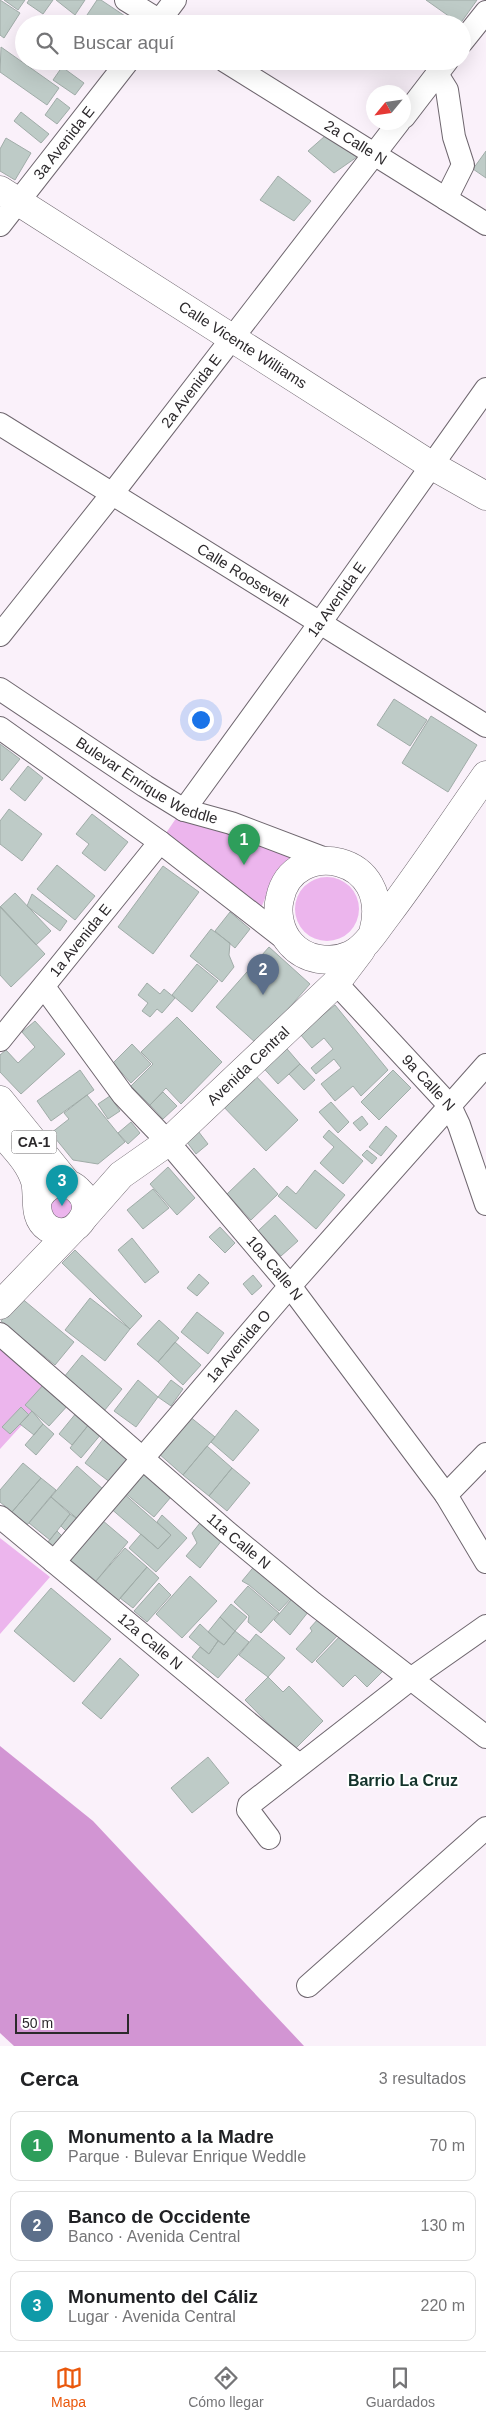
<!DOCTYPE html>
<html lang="es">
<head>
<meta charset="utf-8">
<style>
  body { margin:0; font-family:Arial,sans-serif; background:#f6f6f6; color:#202124 }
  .compass { position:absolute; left:366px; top:85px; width:45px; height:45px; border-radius:50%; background:#fff; box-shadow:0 5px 20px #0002; rotate:241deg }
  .scale { position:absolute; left:15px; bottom:12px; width:114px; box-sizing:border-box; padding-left:5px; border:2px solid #2c292c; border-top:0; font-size:14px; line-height:18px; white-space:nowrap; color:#2c292c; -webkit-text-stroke:4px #fff; paint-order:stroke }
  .you { position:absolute; left:200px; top:719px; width:18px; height:18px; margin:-12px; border:4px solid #fff; border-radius:50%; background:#1a73e8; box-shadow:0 0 0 8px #1a73e833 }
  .badge { display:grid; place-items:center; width:32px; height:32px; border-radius:50%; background:#ea580c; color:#fff; font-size:16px; font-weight:700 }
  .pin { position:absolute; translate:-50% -41px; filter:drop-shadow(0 1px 2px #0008) }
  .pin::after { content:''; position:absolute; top:26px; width:18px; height:15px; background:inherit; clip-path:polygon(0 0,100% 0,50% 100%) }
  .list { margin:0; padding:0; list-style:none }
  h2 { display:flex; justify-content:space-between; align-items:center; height:65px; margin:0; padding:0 20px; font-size:21px }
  h2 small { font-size:16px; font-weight:400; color:#757577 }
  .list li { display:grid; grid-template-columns:32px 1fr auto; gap:15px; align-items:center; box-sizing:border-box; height:70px; margin:0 10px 10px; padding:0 10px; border:1px solid #e0e0e0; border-radius:10px }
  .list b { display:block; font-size:19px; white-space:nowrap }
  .list p { margin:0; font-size:16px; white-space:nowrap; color:#757577 }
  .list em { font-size:16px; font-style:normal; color:#757577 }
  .icon { flex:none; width:28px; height:28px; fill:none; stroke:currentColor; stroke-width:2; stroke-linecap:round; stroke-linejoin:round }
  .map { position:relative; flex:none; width:486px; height:2046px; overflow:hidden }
  .search { position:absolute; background:#fff; box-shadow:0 5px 20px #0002; left:15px; right:15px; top:15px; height:55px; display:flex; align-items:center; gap:12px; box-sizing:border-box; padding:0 18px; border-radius:28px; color:#757577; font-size:19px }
  .sheet { height:305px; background:#fff }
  nav { display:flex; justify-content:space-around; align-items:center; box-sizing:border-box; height:70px; border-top:1px solid #e0e0e0; background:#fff; font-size:14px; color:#757577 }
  nav a { display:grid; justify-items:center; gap:2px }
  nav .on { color:#ea580c }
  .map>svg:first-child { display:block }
  .green { fill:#ecb5ed }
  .water { fill:#d295d3 }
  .building { fill:#becbc7; stroke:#a0aca8 }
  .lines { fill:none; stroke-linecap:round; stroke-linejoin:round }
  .minor-casing { stroke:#6f676f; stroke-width:24 }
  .major-casing { stroke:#6f676f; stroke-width:29 }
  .highway-casing { stroke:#6f676f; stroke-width:29 }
  .minor { stroke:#fff; stroke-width:22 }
  .major { stroke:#fff; stroke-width:28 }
  .highway { stroke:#fff; stroke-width:28 }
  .labels { text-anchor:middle; stroke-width:4; stroke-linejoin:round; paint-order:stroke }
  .shield { fill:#fff; stroke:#6b696b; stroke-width:1 }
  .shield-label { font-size:14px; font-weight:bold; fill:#2c292c }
  .street-label { font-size:15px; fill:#2c292c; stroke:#fff }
  .neighbourhood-label { font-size:16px; font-weight:bold; fill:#14332b; stroke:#fff }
</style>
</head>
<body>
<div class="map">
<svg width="486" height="2046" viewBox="0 0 486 2046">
  <rect width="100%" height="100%" fill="#faf1fa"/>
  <!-- green -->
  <path class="green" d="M 179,814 L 294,853 L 274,877 L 261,908 L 164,836 Z
    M295 909a32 32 0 1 1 64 0a32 32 0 1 1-64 0Z
    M 61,1187 L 80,1212 L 54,1224 L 45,1197 Z
    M 0,1347 L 51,1393 L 0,1449 Z
    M 0,1538 L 50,1577 L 0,1634 Z"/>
  <!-- water -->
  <path class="water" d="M 0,1746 L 93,1821 L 304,2046 L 14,2046 L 0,2033 Z"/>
  <!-- building -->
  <path class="building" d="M 0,0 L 20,13 L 4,38 L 0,35 Z
    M 4,0 L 25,0 L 18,10 Z
    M 29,0 L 53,0 L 43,14 L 27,3 Z
    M 56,0 L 85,0 L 75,15 Z
    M 97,0 L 101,0 L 128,18 L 124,24 L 87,24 L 83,21 Z
    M 426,0 L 477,0 L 460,24 Z
    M 1,47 L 59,88 L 47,105 L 0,72 Z
    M 62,67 L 84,83 L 75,95 L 53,80 Z
    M 57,98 L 70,108 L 57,124 L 45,115 Z
    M 21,112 L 49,134 L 41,143 L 14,121 Z
    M 325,136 L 357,157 L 334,173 L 308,151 Z
    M 6,138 L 31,153 L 15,180 L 0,171 L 0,149 Z
    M 486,151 L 486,178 L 473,169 Z
    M 278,176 L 311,201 L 294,221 L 260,200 Z
    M 394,699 L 427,720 L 410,746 L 377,725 Z
    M 431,716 L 477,745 L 448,792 L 402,763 Z
    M 0,744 L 20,759 L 2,781 L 0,779 Z
    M 28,766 L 43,778 L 25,801 L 10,789 Z
    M 9,809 L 42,834 L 22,861 L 0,844 L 0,821 Z
    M 92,814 L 128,842 L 105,871 L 82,853 L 89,844 L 76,834 Z
    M 57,865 L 95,896 L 75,920 L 37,889 Z
    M 163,866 L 199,892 L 153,954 L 118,927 Z
    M 15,893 L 51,931 L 36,945 L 0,907 Z
    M 32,894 L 67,921 L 60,931 L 27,906 Z
    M 0,906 L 45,954 L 11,987 L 0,975 Z
    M 230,912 L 250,929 L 235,948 L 215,931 Z
    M 211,929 L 230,943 L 229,955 L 234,967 L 222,982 L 190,956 Z
    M 269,947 L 310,984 L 257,1044 L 216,1007 Z
    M 197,964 L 218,981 L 192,1012 L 172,995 Z
    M 147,983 L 160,994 L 164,989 L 175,998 L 162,1013 L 157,1009 L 150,1017 L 142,1011 L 148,1003 L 138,995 Z
    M 335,1005 L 388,1070 L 361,1096 L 353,1086 L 335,1101 L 321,1084 L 341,1068 L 334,1059 L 316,1074 L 311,1068 L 333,1049 L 324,1038 L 312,1048 L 300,1034 Z
    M 177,1017 L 222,1062 L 181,1104 L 166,1088 L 150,1105 L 131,1086 L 153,1064 L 141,1052 Z
    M 35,1021 L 65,1054 L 21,1094 L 0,1072 L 0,1055 L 6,1050 L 18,1063 L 35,1047 L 22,1032 Z
    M 282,1043 L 300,1064 L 278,1084 L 259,1063 Z
    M 132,1044 L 151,1064 L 131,1083 L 113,1063 Z
    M 300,1064 L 315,1080 L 304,1090 L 289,1074 Z
    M 80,1070 L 94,1090 L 51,1121 L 37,1101 Z
    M 393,1070 L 411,1088 L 379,1120 L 361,1102 Z
    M 252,1072 L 298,1120 L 266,1151 L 220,1103 Z
    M 163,1092 L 177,1106 L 163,1119 L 150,1105 Z
    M 87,1095 L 125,1142 L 98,1164 L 73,1160 L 51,1133 L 69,1119 L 64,1113 Z
    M 110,1096 L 120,1111 L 108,1119 L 98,1104 Z
    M 331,1102 L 349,1122 L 338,1133 L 319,1112 Z
    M 362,1116 L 368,1124 L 360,1131 L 353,1123 Z
    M 131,1122 L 140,1133 L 128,1144 L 118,1133 Z
    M 386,1126 L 397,1136 L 381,1156 L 369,1147 Z
    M 195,1127 L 208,1144 L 196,1154 L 183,1137 Z
    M 329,1130 L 363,1161 L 343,1184 L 320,1163 L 334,1147 L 323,1137 Z
    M 367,1150 L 377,1158 L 372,1164 L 362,1155 Z
    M 168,1167 L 195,1198 L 177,1215 L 150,1184 Z
    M 254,1168 L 278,1194 L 251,1220 L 227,1194 Z
    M 315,1170 L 345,1195 L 316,1229 L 278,1196 L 287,1186 L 296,1194 Z
    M 153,1189 L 169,1208 L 143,1229 L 127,1210 Z
    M 275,1215 L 298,1241 L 281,1256 L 258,1231 Z
    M 220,1227 L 235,1243 L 225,1253 L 209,1237 Z
    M 132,1238 L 159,1272 L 145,1283 L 118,1250 Z
    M 75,1250 L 142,1316 L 130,1329 L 62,1263 Z
    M 199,1274 L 209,1283 L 197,1296 L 187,1288 Z
    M 253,1275 L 262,1286 L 252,1295 L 243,1284 Z
    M 20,1297 L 74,1342 L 55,1365 L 1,1321 Z
    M 90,1298 L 130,1329 L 105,1361 L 65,1330 Z
    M 197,1312 L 224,1333 L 208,1354 L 181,1332 Z
    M 159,1320 L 179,1338 L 158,1362 L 137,1344 Z
    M 175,1342 L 201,1365 L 183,1385 L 158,1362 Z
    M 82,1355 L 122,1389 L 104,1411 L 64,1377 Z
    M 138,1380 L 158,1397 L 136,1427 L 114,1411 Z
    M 171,1380 L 183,1389 L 171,1406 L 158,1397 Z
    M 45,1383 L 69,1404 L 49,1426 L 25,1405 Z
    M 21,1407 L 29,1415 L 10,1434 L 2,1427 Z
    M 236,1410 L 259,1430 L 233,1461 L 211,1442 Z
    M 32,1411 L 43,1424 L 34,1435 L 20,1424 Z
    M 77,1412 L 90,1423 L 72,1445 L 59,1434 Z
    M 189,1416 L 215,1437 L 183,1475 L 158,1453 Z
    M 90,1423 L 102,1433 L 81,1458 L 70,1448 Z
    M 43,1424 L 54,1434 L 36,1455 L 25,1445 Z
    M 107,1434 L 133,1454 L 111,1483 L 85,1463 Z
    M 207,1446 L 232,1468 L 209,1496 L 183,1475 Z
    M 23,1463 L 41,1478 L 12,1512 L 0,1502 L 0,1490 Z
    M 77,1466 L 104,1490 L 79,1520 L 51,1497 Z
    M 147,1467 L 176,1491 L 154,1517 L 125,1493 Z
    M 232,1468 L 250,1483 L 227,1511 L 209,1496 Z
    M 41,1478 L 56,1490 L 27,1525 L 12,1512 Z
    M 122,1492 L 171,1535 L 158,1549 L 109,1507 Z
    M 51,1497 L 70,1514 L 50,1540 L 29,1523 Z
    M 70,1514 L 79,1520 L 68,1533 L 61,1526 Z
    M 162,1515 L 187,1538 L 156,1572 L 129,1548 L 141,1534 L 158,1549 L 171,1535 L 157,1522 Z
    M 204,1518 L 226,1535 L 200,1568 L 186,1556 L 197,1543 L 192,1533 Z
    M 102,1520 L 128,1542 L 96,1581 L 69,1559 Z
    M 57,1531 L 64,1538 L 54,1549 L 47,1543 Z
    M 125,1548 L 147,1567 L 118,1601 L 96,1581 Z
    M 257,1563 L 296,1593 L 279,1611 L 249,1585 L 242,1581 Z
    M 147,1567 L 159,1578 L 133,1608 L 120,1598 Z
    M 190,1576 L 217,1601 L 182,1638 L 156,1614 Z
    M 159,1583 L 171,1595 L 147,1622 L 134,1611 Z
    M 248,1586 L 279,1613 L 261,1633 L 248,1622 L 249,1616 L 234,1602 Z
    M 51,1588 L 111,1639 L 74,1682 L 14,1631 Z
    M 296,1594 L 312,1607 L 290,1635 L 274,1620 Z
    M 231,1604 L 247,1617 L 235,1631 L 220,1617 Z
    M 220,1617 L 235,1631 L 224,1645 L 208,1632 Z
    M 319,1618 L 338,1635 L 312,1663 L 296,1649 L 312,1631 L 310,1628 Z
    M 200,1624 L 218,1641 L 209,1654 L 189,1637 Z
    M 235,1631 L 249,1642 L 218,1678 L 192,1657 L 200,1647 L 209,1654 L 218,1641 L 224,1645 Z
    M 345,1631 L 384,1670 L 367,1687 L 355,1675 L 343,1687 L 316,1661 Z
    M 256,1634 L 285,1658 L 268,1677 L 239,1655 Z
    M 120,1658 L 139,1675 L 101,1719 L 82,1703 Z
    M 268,1677 L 283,1692 L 289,1686 L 323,1721 L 294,1750 L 245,1700 Z
    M 208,1757 L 229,1783 L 192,1813 L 171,1788 Z"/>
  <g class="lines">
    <defs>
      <g id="minor">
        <path d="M 126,0 L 165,24"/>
        <path d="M 157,24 L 175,0"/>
        <path d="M 462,42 L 486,12"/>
        <path id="s1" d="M 225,61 L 486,224"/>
        <path d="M 437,74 L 447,90 L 454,137 L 463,165 L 446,199"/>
        <path d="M 404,117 L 447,61"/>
        <path id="s2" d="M 0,225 L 128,61"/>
        <path id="s3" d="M 0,424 L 486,726"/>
        <path id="s4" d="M 0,635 L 112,494 L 399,122"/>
        <path id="s5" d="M 0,689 L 145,786 L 184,810 L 231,823 L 331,861"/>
        <path d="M 0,728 L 160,842 L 290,943"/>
        <path id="s6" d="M 184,810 L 320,623 L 486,389"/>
        <path id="s7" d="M 336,983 L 450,1106 L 459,1125 L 486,1204"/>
        <path id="s8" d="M 44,987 L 123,1095 L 168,1142 L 290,1286 L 446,1495 L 486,1562"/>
        <path id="s9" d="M 0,1040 L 160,842"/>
        <path id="s10" d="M 0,1334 L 227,1532 L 313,1603 L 486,1737"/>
        <path d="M 446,1495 L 486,1454"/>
        <path id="s11" d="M 0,1517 L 299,1765"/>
        <path id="s12" d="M 54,1562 L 290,1286 L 486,1065"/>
        <path d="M 269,1838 L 248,1810 L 249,1805 L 412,1678 L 486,1626"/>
        <path d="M 308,1986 L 486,1828"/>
      </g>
      <g id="major">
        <path id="s13" d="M 0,190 L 431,465 L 486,496"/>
        <path d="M 373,933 C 395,853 293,837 280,898 C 276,913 280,932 291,944 C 305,960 330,964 350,955 C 366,948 377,928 388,914 C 422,869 453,822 486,775"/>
        <path id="s14" d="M 84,1217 L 121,1175 L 168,1142 L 336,983 L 361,950"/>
      </g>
      <path id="highway" d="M 0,1100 L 68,1184
        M 0,1131 C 13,1147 29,1161 35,1181 C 39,1197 32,1217 48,1228 C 72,1244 100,1209 78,1190 C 63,1176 45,1184 37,1201
        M 0,1305 L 73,1229"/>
    </defs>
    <!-- minor casing -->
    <use href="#minor" class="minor-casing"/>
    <!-- major casing -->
    <use href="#major" class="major-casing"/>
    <!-- highway casing -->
    <use href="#highway" class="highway-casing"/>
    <!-- minor -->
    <use href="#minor" class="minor"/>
    <!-- major -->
    <use href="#major" class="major"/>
    <!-- highway -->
    <use href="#highway" class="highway"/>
  </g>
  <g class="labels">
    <!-- shield labels -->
    <rect class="shield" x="11.5" y="1130.5" width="45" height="23" rx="4"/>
    <g class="shield-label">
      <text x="34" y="1147">CA-1</text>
    </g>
    <!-- street labels -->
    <g class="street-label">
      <text dy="5" stroke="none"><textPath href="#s1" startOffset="154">2a Calle N</textPath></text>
      <text dy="5" stroke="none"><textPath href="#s2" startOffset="104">3a Avenida E</textPath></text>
      <text dy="5" stroke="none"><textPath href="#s13" startOffset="288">Calle Vicente Williams</textPath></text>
      <text dy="5" stroke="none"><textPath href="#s4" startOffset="310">2a Avenida E</textPath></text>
      <text dy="5" stroke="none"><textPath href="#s3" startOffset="286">Calle Roosevelt</textPath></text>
      <text dy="5" stroke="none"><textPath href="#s6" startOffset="260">1a Avenida E</textPath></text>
      <text dy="5" stroke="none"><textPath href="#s5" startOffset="174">Bulevar Enrique Weddle</textPath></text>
      <text dy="5" stroke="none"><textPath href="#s9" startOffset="128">1a Avenida E</textPath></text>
      <text dy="5" stroke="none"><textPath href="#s14" startOffset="224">Avenida Central</textPath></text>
      <text dy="5" stroke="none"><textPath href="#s7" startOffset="136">9a Calle N</textPath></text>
      <text dy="5" stroke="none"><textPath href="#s8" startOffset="364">10a Calle N</textPath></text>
      <text dy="5" stroke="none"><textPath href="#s12" startOffset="284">1a Avenida O</textPath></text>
      <text dy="5" stroke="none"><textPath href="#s10" startOffset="316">11a Calle N</textPath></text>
      <text dy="5" stroke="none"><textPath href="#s11" startOffset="195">12a Calle N</textPath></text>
    </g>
    <!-- neighbourhood labels -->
    <g class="neighbourhood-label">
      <text x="403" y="1786">Barrio La Cruz</text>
    </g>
  </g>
</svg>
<svg class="compass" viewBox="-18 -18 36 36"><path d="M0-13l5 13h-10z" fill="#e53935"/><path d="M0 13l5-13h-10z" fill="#757577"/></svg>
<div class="scale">50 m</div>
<div class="you"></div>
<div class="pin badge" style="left:244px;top:865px;background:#2e9e5b">1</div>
<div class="pin badge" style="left:263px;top:995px;background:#5c6f8a">2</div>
<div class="pin badge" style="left:62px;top:1206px;background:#0f9aa8">3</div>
<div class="search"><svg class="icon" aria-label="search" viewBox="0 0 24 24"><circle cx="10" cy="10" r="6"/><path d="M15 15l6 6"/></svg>Buscar aquí</div>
</div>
<section class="sheet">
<h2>Cerca<small>3 resultados</small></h2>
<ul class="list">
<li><span class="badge" style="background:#2e9e5b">1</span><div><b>Monumento a la Madre</b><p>Parque · Bulevar Enrique Weddle</p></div><em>70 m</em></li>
<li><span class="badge" style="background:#5c6f8a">2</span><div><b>Banco de Occidente</b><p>Banco · Avenida Central</p></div><em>130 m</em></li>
<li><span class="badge" style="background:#0f9aa8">3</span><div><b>Monumento del Cáliz</b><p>Lugar · Avenida Central</p></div><em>220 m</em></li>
</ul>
</section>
<nav>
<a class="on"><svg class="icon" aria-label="map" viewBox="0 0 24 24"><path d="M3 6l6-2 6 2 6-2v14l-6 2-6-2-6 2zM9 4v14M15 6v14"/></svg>Mapa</a>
<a><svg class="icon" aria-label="directions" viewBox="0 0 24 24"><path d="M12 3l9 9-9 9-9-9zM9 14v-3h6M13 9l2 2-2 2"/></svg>Cómo llegar</a>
<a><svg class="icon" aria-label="saved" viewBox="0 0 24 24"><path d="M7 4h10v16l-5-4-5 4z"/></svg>Guardados</a>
</nav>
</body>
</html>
